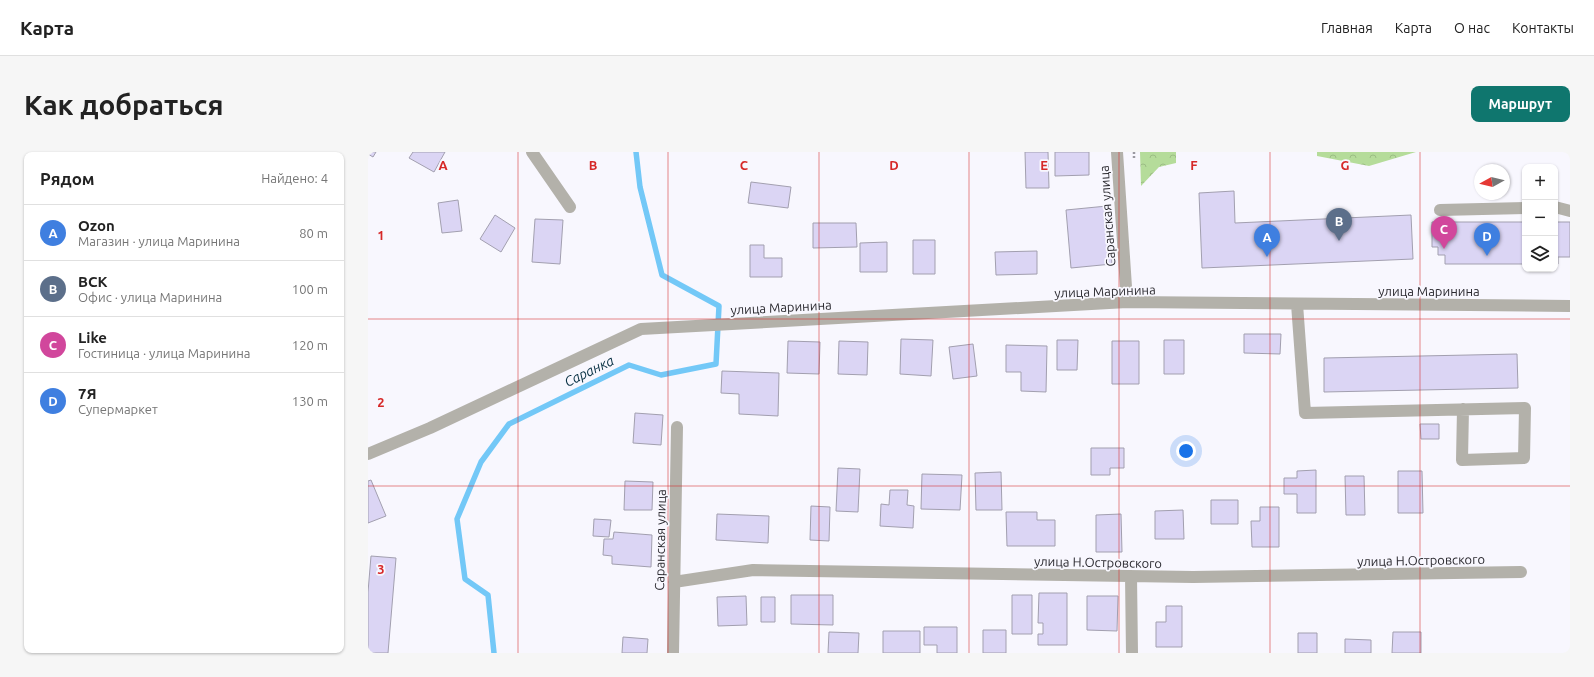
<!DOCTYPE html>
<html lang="ru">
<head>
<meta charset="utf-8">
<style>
  body { margin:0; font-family:Ubuntu,sans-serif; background:#f6f6f6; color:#222 }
  .controls { position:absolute; right:12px; top:12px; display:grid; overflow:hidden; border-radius:8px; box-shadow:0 1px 3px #0004 }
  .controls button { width:36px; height:36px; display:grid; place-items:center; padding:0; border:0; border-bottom:1px solid #e0e0e0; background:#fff; color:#222; font:20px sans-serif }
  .compass { position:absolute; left:1106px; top:12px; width:36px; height:36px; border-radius:50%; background:#fff; box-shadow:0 1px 3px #0004; rotate:262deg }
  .you { position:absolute; left:818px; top:299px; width:14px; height:14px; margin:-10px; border:3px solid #fff; border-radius:50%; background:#1a73e8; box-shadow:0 0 0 6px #1a73e833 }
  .badge { display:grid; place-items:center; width:26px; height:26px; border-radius:50%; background:#0f766e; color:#fff; font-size:13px; font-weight:700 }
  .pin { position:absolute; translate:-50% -33px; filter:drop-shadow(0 1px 2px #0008) }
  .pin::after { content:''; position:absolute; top:21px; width:14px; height:12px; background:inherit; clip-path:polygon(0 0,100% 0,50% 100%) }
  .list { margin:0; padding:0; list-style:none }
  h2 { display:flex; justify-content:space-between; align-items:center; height:52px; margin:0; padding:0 16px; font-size:17px }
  h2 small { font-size:13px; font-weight:400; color:#767676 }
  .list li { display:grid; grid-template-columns:26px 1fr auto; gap:12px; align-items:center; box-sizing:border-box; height:56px; padding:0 16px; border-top:1px solid #e0e0e0 }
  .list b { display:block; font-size:15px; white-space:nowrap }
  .list p { margin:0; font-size:13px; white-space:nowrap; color:#767676 }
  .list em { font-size:13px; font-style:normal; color:#767676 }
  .icon { flex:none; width:22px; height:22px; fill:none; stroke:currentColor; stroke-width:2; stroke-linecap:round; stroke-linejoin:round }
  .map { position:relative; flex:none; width:1202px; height:501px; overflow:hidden; border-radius:8px }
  header { display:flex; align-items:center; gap:24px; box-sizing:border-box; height:56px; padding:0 20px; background:#fff; border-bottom:1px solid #e0e0e0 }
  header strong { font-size:19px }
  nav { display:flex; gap:22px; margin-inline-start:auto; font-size:14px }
  .intro { display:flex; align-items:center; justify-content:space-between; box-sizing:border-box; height:96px; padding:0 24px }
  h1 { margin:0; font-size:28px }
  .button { padding:10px 18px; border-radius:8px; background:#0f766e; color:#fff; font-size:14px; font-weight:700 }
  main { display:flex; gap:24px; padding:0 24px }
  aside { flex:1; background:#fff; border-radius:8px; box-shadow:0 1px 3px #0004 }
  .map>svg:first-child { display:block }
  .forest { fill:url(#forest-crowns) }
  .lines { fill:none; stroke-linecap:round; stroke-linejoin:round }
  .stream { stroke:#73c8f7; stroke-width:5.5 }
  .building { fill:#dbd5f4; stroke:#a29faf }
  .path { stroke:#9a99a0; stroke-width:2.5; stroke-dasharray:2 2; stroke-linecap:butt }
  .minor { stroke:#b3b1aa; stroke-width:12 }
  .grid { fill:none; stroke:#d62828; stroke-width:1; stroke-opacity:0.55 }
  .labels { text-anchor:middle; stroke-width:3.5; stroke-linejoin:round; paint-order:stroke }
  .street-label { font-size:13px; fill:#2b2a30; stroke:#f8f7fe }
  .water-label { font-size:14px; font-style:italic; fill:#083043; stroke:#f8f7fe }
  .grid-label { font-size:13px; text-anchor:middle; font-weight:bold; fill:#d62828; stroke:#f8f7fe; stroke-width:3.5; stroke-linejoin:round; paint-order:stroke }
</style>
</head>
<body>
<header>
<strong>Карта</strong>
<nav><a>Главная</a><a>Карта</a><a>О нас</a><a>Контакты</a></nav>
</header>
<div class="intro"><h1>Как добраться</h1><a class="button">Маршрут</a></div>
<main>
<aside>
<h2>Рядом<small>Найдено: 4</small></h2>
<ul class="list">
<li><span class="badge" style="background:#3f7fe0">A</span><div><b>Ozon</b><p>Магазин · улица Маринина</p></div><em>80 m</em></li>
<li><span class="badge" style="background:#5c6f8a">B</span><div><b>ВСК</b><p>Офис · улица Маринина</p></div><em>100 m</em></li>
<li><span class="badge" style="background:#d1479c">C</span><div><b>Like</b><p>Гостиница · улица Маринина</p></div><em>120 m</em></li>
<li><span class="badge" style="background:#3f7fe0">D</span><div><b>7Я</b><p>Супермаркет</p></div><em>130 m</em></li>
</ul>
</aside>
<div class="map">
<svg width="1202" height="501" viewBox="0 0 1202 501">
  <defs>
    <pattern id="forest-crowns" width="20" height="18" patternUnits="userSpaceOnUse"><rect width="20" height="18" fill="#b5dc9a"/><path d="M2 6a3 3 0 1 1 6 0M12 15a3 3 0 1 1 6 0" fill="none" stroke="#9cbd85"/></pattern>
  </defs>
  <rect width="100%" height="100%" fill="#f8f7fe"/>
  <!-- forest -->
  <path class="forest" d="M 772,0 L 808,0 L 808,11 L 791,15 L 773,34 Z
    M 949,0 L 1048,0 L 1001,14 L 949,4 Z"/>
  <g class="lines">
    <!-- stream -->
    <path class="stream" d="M 126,501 L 120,443 L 97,427 L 89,367 L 113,310 L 141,272 L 261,213 L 293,223 L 348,212 L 351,154 L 294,123 L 272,35 L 268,0"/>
  </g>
  <!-- building -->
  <path class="building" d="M 0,0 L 8,0 L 5,5 L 0,2 Z
    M 45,0 L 77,0 L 66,20 L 41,6 Z
    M 657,0 L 680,0 L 681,36 L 658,36 Z
    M 687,0 L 721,0 L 721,23 L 687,24 Z
    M 383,30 L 423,35 L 420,56 L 380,51 Z
    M 866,39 L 867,71 L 1043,63 L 1045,107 L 834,116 L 831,41 Z
    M 90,48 L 94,79 L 74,81 L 70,51 Z
    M 739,54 L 744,112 L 703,116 L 698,58 Z
    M 127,63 L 147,76 L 133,100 L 112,87 Z
    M 167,67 L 195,68 L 192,112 L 164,110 Z
    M 1064,70 L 1157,70 L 1157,112 L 1077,112 L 1077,103 L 1070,103 L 1070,95 L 1064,95 Z
    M 1187,70 L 1202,70 L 1202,105 L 1190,105 L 1190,112 L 1187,112 Z
    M 445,71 L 488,71 L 489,95 L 445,96 Z
    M 545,88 L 567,88 L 567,122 L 545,122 Z
    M 519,90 L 519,120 L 492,120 L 492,91 Z
    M 382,93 L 396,93 L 396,106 L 414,106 L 414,125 L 382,125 Z
    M 669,99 L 669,122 L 628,123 L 627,100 Z
    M 876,182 L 913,182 L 912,202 L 876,201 Z
    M 533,187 L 565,188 L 563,224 L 532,222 Z
    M 689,188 L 710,188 L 709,218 L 689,218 Z
    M 796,188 L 816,188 L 816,222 L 796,222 Z
    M 420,189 L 452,190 L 451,222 L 419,221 Z
    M 471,189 L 500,190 L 499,223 L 470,222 Z
    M 744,189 L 771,189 L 771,232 L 744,232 Z
    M 605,192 L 609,224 L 585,227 L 581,195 Z
    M 638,193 L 679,194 L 678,240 L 653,239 L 653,220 L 638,220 Z
    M 1149,202 L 1150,236 L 956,240 L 956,206 Z
    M 354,219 L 411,221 L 410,264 L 371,262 L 371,242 L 353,241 Z
    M 267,261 L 295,263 L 293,293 L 265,291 Z
    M 1052,272 L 1071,272 L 1071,287 L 1053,287 Z
    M 723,296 L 756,296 L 756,316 L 742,316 L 742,323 L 723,323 Z
    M 470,316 L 492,317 L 490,360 L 468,359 Z
    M 948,318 L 948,361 L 929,361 L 929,342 L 916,342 L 916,326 L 929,326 L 929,319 Z
    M 1030,319 L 1054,319 L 1055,361 L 1030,361 Z
    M 633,320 L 634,358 L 608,358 L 607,321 Z
    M 554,322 L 594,323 L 592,358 L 553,357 Z
    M 977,324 L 996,324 L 997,363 L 978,363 Z
    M 3,328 L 18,364 L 0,371 L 0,329 Z
    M 257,329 L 285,330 L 284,358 L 256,358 Z
    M 522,338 L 540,338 L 539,353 L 546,354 L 545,376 L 512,374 L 513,352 L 521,353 Z
    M 843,348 L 870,348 L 870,372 L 843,372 Z
    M 443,354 L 462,355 L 461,389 L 442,388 Z
    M 892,355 L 911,355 L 911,395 L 884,395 L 883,369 L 892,369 Z
    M 815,358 L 816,387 L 787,387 L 787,359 Z
    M 638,360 L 669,360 L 669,368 L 687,368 L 687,394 L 639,394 Z
    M 349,362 L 401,364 L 400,391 L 348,388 Z
    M 753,362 L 754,400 L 728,400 L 728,363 Z
    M 226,367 L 243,368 L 241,385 L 225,384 Z
    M 246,380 L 284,383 L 283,415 L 244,412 L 244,404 L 235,403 L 236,387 L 245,387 Z
    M 3,404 L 28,406 L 20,501 L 0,501 L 0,440 Z
    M 671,441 L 699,441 L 699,493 L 670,493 L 670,482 L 675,482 L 675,471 L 670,471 Z
    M 423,443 L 465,443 L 465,473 L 423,472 Z
    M 644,443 L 664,443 L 664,482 L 644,482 Z
    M 378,444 L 379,473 L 350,474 L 349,445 Z
    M 719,444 L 750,444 L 749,479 L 719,478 Z
    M 393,445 L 407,445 L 407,470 L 393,470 Z
    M 798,454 L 814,454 L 814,495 L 788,495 L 788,470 L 798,470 Z
    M 556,475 L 589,475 L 589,501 L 569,501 L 569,493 L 556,493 Z
    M 615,478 L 638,478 L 638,501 L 615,501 Z
    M 515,479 L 552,479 L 552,501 L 515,501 Z
    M 461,480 L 491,481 L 490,501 L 460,501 Z
    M 1025,480 L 1053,480 L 1053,501 L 1024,501 Z
    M 930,481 L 949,481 L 949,501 L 930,501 Z
    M 255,485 L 280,487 L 279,501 L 254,501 Z
    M 977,487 L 1003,488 L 1003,501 L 977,501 Z"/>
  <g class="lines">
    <!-- path -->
    <path class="path" d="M 766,0 L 766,7"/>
    <!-- minor -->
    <path class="minor" d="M 164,0 L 202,55
      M 749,0 L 759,150
      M 1187,55 L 1202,59
      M 1072,58 L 1157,56
      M 929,152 L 937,261 L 1157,256 L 1156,306 L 1094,308 L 1095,257
      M 0,302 L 62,276 L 273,177 L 759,150 L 1202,154
      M 763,424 L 764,501
      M 306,430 L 385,418 L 825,425 L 1153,420
      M 305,501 L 309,275"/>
  </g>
  <!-- grid -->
  <path class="grid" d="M 150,0 L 150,501M 300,0 L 300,501M 451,0 L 451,501M 601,0 L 601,501M 751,0 L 751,501M 902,0 L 902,501M 1052,0 L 1052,501M 0,167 L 1202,167M 0,334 L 1202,334"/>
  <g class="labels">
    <!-- street labels -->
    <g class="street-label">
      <text transform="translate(739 64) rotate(-94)" y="5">Саранская улица</text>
      <text transform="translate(737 139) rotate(-2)" y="5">улица Маринина</text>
      <text x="1061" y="144">улица Маринина</text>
      <text transform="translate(413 155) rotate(-3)" y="5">улица Маринина</text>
      <text transform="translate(292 388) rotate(-89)" y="5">Саранская улица</text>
      <text transform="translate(1053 408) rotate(-1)" y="5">улица Н.Островского</text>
      <text transform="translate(730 410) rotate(1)" y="5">улица Н.Островского</text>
    </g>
    <!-- water labels -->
    <g class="water-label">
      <text transform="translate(221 219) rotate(-26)" y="5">Саранка</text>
    </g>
  </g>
  <g class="grid-label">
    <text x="75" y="18">A</text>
    <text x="225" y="18">B</text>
    <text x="376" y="18">C</text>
    <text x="526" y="18">D</text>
    <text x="676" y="18">E</text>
    <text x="826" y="18">F</text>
    <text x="977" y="18">G</text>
    <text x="13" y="88">1</text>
    <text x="13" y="255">2</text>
    <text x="13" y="422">3</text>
  </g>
</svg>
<div class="controls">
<button>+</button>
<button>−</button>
<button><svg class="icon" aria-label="layers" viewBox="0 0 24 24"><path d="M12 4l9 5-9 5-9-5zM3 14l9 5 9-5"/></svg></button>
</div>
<svg class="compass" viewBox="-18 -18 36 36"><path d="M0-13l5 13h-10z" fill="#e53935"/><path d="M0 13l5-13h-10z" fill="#767676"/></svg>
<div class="you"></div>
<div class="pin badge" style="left:899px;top:105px;background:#3f7fe0">A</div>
<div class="pin badge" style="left:971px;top:89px;background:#5c6f8a">B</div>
<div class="pin badge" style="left:1076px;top:97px;background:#d1479c">C</div>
<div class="pin badge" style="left:1119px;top:104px;background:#3f7fe0">D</div>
</div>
</main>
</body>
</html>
